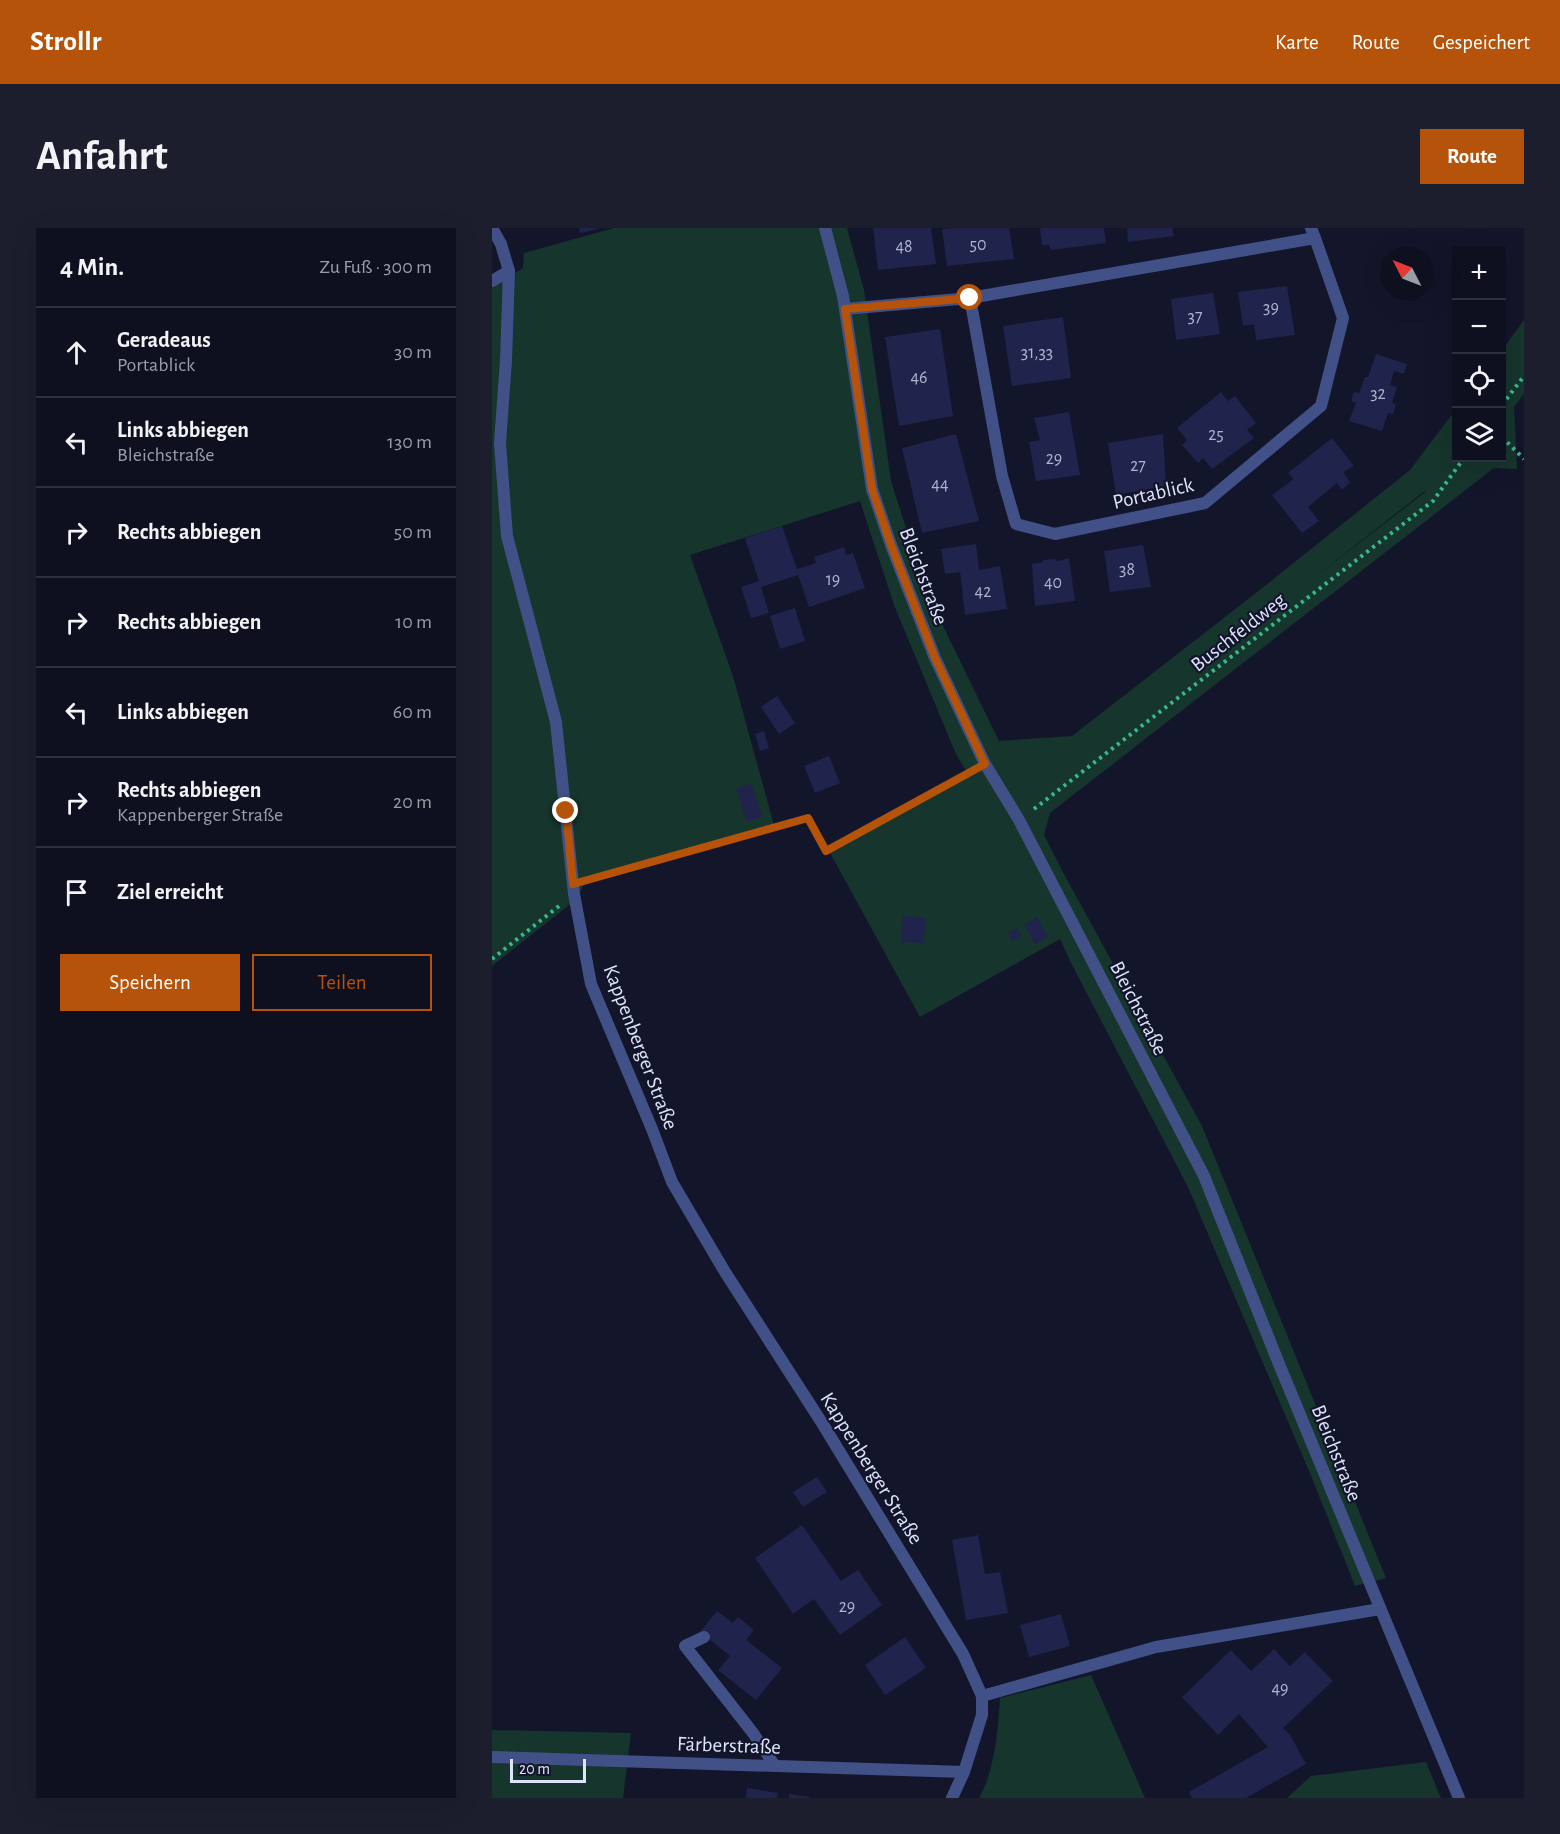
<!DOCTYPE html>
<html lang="de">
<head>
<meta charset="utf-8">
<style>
  body { margin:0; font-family:"Alegreya Sans",sans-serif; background:#1c1e2d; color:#f1f3f6 }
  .controls { position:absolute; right:18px; top:18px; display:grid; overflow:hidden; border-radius:0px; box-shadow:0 6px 24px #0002 }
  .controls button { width:54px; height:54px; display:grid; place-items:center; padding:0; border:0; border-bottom:2px solid #2e303e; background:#0e1020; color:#f1f3f6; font:30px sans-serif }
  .compass { position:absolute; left:888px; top:18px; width:54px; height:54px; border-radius:50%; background:#0e1020; box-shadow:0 6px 24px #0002; rotate:312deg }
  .scale { position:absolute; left:18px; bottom:15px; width:76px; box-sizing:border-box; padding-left:6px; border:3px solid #dfe4fd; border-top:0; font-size:16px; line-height:21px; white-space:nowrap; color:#dfe4fd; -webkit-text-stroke:4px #13152b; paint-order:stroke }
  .stop { position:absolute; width:18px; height:18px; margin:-14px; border:4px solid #b45309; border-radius:50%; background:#fff }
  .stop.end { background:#b45309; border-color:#fff; box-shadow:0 2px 6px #0008 }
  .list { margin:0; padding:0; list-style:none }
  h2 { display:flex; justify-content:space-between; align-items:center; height:78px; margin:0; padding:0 24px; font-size:26px }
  h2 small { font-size:20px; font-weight:400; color:#9b9da5 }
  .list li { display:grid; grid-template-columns:39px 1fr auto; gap:18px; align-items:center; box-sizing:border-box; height:90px; padding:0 24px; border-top:2px solid #2e303e }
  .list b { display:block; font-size:22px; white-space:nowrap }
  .list p { margin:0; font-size:20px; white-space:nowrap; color:#9b9da5 }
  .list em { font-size:20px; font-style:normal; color:#9b9da5 }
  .actions { display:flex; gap:12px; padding:18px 24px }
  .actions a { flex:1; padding:14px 0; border:2px solid #b45309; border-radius:0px; text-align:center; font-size:21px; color:#b45309 }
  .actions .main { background:#b45309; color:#fff }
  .icon { flex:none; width:33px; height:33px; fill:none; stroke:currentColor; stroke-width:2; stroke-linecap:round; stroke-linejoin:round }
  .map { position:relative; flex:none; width:1032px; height:1570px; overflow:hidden; border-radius:0px }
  header { display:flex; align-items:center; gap:36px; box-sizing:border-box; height:84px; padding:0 30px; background:#b45309; color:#fff }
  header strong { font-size:28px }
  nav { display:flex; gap:33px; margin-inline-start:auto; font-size:21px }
  .intro { display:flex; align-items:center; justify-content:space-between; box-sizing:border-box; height:144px; padding:0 36px }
  h1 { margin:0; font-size:42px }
  .button { padding:15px 27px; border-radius:0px; background:#b45309; color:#fff; font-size:21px; font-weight:700 }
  main { display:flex; gap:36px; padding:0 36px }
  aside { flex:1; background:#0e1020; border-radius:0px; box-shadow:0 6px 24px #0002 }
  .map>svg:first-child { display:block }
  .green { fill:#16352c; fill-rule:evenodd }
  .building { fill:#20234b }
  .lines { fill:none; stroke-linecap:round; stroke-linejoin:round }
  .path { stroke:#38b88f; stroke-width:4; stroke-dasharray:3 4.5; stroke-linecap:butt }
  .service { stroke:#415188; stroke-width:12 }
  .minor { stroke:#415188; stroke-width:12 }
  .route { stroke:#b45309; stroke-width:8 }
  .labels { text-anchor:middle; stroke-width:4.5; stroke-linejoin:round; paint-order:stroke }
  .number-label { font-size:18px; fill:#afb4d0 }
  .street-label { font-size:21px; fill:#dfe4fd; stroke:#13152b }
</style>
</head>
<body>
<header>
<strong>Strollr</strong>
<nav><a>Karte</a><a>Route</a><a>Gespeichert</a></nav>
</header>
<div class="intro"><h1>Anfahrt</h1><a class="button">Route</a></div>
<main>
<aside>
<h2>4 Min.<small>Zu Fuß · 300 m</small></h2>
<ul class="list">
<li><svg class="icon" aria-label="ahead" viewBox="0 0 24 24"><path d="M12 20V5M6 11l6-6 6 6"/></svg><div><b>Geradeaus</b><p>Portablick</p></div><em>30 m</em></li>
<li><svg class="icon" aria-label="left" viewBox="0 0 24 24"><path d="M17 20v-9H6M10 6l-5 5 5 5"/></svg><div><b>Links abbiegen</b><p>Bleichstraße</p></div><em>130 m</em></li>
<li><svg class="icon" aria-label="right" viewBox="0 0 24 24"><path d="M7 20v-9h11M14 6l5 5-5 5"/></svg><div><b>Rechts abbiegen</b></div><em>50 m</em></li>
<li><svg class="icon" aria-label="right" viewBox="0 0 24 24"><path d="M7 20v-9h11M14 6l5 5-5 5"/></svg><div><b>Rechts abbiegen</b></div><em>10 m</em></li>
<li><svg class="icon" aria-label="left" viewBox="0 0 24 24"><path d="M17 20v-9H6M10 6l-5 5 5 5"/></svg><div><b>Links abbiegen</b></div><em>60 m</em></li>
<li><svg class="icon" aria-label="right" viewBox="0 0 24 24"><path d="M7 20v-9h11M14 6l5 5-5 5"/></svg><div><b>Rechts abbiegen</b><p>Kappenberger Straße</p></div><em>20 m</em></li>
<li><svg class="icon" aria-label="arrive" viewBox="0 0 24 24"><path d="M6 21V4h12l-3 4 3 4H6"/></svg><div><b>Ziel erreicht</b></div></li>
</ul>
<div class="actions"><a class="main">Speichern</a><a>Teilen</a></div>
</aside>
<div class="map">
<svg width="1032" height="1570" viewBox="0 0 1032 1570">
  <rect width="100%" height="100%" fill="#13152b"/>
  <!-- green -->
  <path class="green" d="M 122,0 L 355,0 L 372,62 L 399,253 L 434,363 L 507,513 L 580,508 L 769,361 L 918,242 L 964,181 L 964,230 L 1010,230 L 1010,122 L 1032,92 L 1032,166 L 1022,179 L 1025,241 L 1002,240 L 558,585 L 552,607 L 572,646 L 710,898 L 894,1350 L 863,1358 L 817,1243 L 696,959 L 579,735 L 568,711 L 428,789 L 337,623 L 332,625 L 314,593 L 92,656 L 86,670 L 0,738 L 0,59 L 31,40 L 32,25 ZM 934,262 L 932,265 L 814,356 ZM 368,273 L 402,377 L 463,524 L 474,543 L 336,620 L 316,586 L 282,597 L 241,448 L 198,327 Z
    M 599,1447 L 653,1570 L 487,1570 C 503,1542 506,1501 508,1470 Z
    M 0,1502 L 139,1505 L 131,1570 L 0,1570 Z
    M 934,1534 L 949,1570 L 795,1570 L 819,1548 Z"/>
  <!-- building -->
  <path class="building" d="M 87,0 L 106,0 L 106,1 L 88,5 Z
    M 381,0 L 439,0 L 444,36 L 386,42 Z
    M 461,0 L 517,0 L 522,31 L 455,38 L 450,1 Z
    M 548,0 L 612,0 L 614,15 L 559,22 L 557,17 L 550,17 Z
    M 635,0 L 680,0 L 682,8 L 636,14 Z
    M 795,58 L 803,107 L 764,112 L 762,96 L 751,98 L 746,64 Z
    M 721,65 L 728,106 L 684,112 L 679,71 Z
    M 571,89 L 579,150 L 520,158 L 511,98 Z
    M 448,101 L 461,188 L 407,198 L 393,109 Z
    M 884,126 L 915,136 L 912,146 L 902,143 L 898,157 L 905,159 L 900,175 L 904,176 L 901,186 L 896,185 L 890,203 L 857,193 L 864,175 L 859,173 L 862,164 L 867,165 L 873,149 L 876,149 Z
    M 729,164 L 736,173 L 743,168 L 764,195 L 755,202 L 762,210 L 720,241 L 711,230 L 706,235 L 690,217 L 695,212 L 685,200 Z
    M 577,184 L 588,247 L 544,253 L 537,214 L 548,212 L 542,190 Z
    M 464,206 L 487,293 L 430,305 L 410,220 Z
    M 671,206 L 674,258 L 624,267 L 616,215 Z
    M 840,210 L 862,238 L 851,244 L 858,254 L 850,262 L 845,255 L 816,279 L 827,293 L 810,305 L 780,267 L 802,251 L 796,245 Z
    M 290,298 L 305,341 L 324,335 L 322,329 L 352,319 L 354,327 L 361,325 L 373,360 L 317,379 L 306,347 L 269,359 L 277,385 L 259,390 L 249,359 L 267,353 L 253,310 Z
    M 484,316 L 487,342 L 508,338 L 515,381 L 473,387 L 468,344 L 453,346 L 449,321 Z
    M 651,317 L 659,359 L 618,364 L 612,323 Z
    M 577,330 L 583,373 L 543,378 L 540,336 L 552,334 L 551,332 L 563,331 L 565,333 Z
    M 303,380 L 313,413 L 288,421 L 278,388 Z
    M 285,468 L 303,495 L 287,506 L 269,479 Z
    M 272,503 L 277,520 L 268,523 L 263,506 Z
    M 337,528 L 348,555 L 323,565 L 312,538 Z
    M 259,556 L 270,588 L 255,594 L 244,561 Z
    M 411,688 L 434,690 L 431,715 L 409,714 Z
    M 545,689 L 556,709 L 543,716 L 532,697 Z
    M 525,700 L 529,708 L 520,713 L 516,705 Z
    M 325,1249 L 335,1264 L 311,1279 L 301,1264 Z
    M 310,1297 L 349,1353 L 366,1342 L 390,1377 L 348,1407 L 322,1371 L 301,1386 L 263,1330 Z
    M 486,1307 L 493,1346 L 508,1344 L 516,1385 L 474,1392 L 460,1312 Z
    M 225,1383 L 241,1395 L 246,1389 L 262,1402 L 254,1412 L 290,1440 L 264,1472 L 226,1442 L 238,1428 L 208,1404 Z
    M 569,1386 L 578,1418 L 537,1429 L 528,1397 Z
    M 413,1409 L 434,1440 L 393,1467 L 373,1437 Z
    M 782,1421 L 798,1438 L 813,1424 L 841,1453 L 791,1500 L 798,1507 L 814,1536 L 754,1570 L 700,1570 L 697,1564 L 776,1519 L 747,1486 L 726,1507 L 690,1469 L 739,1422 L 759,1443 Z
    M 255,1560 L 286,1565 L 285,1570 L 254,1570 Z
    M 297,1566 L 318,1569 L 318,1570 L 297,1570 Z"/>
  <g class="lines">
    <!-- path -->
    <path class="path" d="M 1010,177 L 1032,148
      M 1010,209 L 1032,231
      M 542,581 L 941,273 L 972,230
      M 97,652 L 316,590 L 334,623 L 477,545
      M 0,731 L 67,678"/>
    <!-- service -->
    <path class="service" d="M 0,53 L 17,43
      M 212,1409 L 193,1418 L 261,1505 L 283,1538
      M 490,1468 L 664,1419 L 888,1381"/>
    <!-- minor -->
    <path class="minor" d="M 0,0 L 9,16 L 17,43 L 14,132 L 8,215 L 15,308 L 64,494 L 82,666 L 99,756 L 160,901 L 180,954 L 233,1044 L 330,1195 L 471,1426 L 490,1468 L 490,1487 L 472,1544 L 460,1570
      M 333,0 L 351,68 L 380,261 L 399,317 L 443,430 L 493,536 L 527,592 L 712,948 L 787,1136 L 967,1570
      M 478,70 L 510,248 L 524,296 L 563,306 L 713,275 L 829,178 L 851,90 L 823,10
      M 353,81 L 478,70 L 823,10 L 819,0
      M 0,1529 L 472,1544"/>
  </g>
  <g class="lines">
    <!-- route -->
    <path class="route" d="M 74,583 L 81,656 L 316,590 L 334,623 L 493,536 L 443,430 L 399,317 L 380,261 L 353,81 L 478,70"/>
  </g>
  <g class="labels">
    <!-- number labels -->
    <g class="number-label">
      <text x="486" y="22">50</text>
      <text x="412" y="24">48</text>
      <text x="779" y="85">39</text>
      <text x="703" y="94">37</text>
      <text x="545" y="130">31,33</text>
      <text x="427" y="155">46</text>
      <text x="886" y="171">32</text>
      <text x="724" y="212">25</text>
      <text x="562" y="236">29</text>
      <text x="646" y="243">27</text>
      <text x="448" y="262">44</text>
      <text x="635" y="347">38</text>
      <text x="341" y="357">19</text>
      <text x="561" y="360">40</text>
      <text x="491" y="369">42</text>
      <text x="355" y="1384">29</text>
      <text x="788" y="1466">49</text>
    </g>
    <!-- street labels -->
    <g class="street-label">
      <text transform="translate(661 265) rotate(-13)" y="7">Portablick</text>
      <text transform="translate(432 348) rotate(69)" y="7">Bleichstraße</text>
      <text transform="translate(746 404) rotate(-38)" y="7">Buschfeldweg</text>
      <text transform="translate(647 780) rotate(63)" y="7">Bleichstraße</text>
      <text transform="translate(149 819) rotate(69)" y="7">Kappenberger Straße</text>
      <text transform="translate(845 1225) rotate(68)" y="7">Bleichstraße</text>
      <text transform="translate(380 1240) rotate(58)" y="7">Kappenberger Straße</text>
      <text transform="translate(237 1517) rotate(2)" y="7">Färberstraße</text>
    </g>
  </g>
</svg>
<div class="controls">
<button>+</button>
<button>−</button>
<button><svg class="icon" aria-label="locate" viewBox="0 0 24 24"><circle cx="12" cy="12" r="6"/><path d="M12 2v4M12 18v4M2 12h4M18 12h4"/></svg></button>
<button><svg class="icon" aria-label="layers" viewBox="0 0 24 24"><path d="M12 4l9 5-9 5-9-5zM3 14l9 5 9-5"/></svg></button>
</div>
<svg class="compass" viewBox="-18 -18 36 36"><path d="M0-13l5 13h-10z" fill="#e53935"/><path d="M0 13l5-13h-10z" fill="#9b9da5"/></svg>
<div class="scale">20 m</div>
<div class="stop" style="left:478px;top:70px"></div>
<div class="stop end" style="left:74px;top:583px"></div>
</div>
</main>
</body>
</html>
